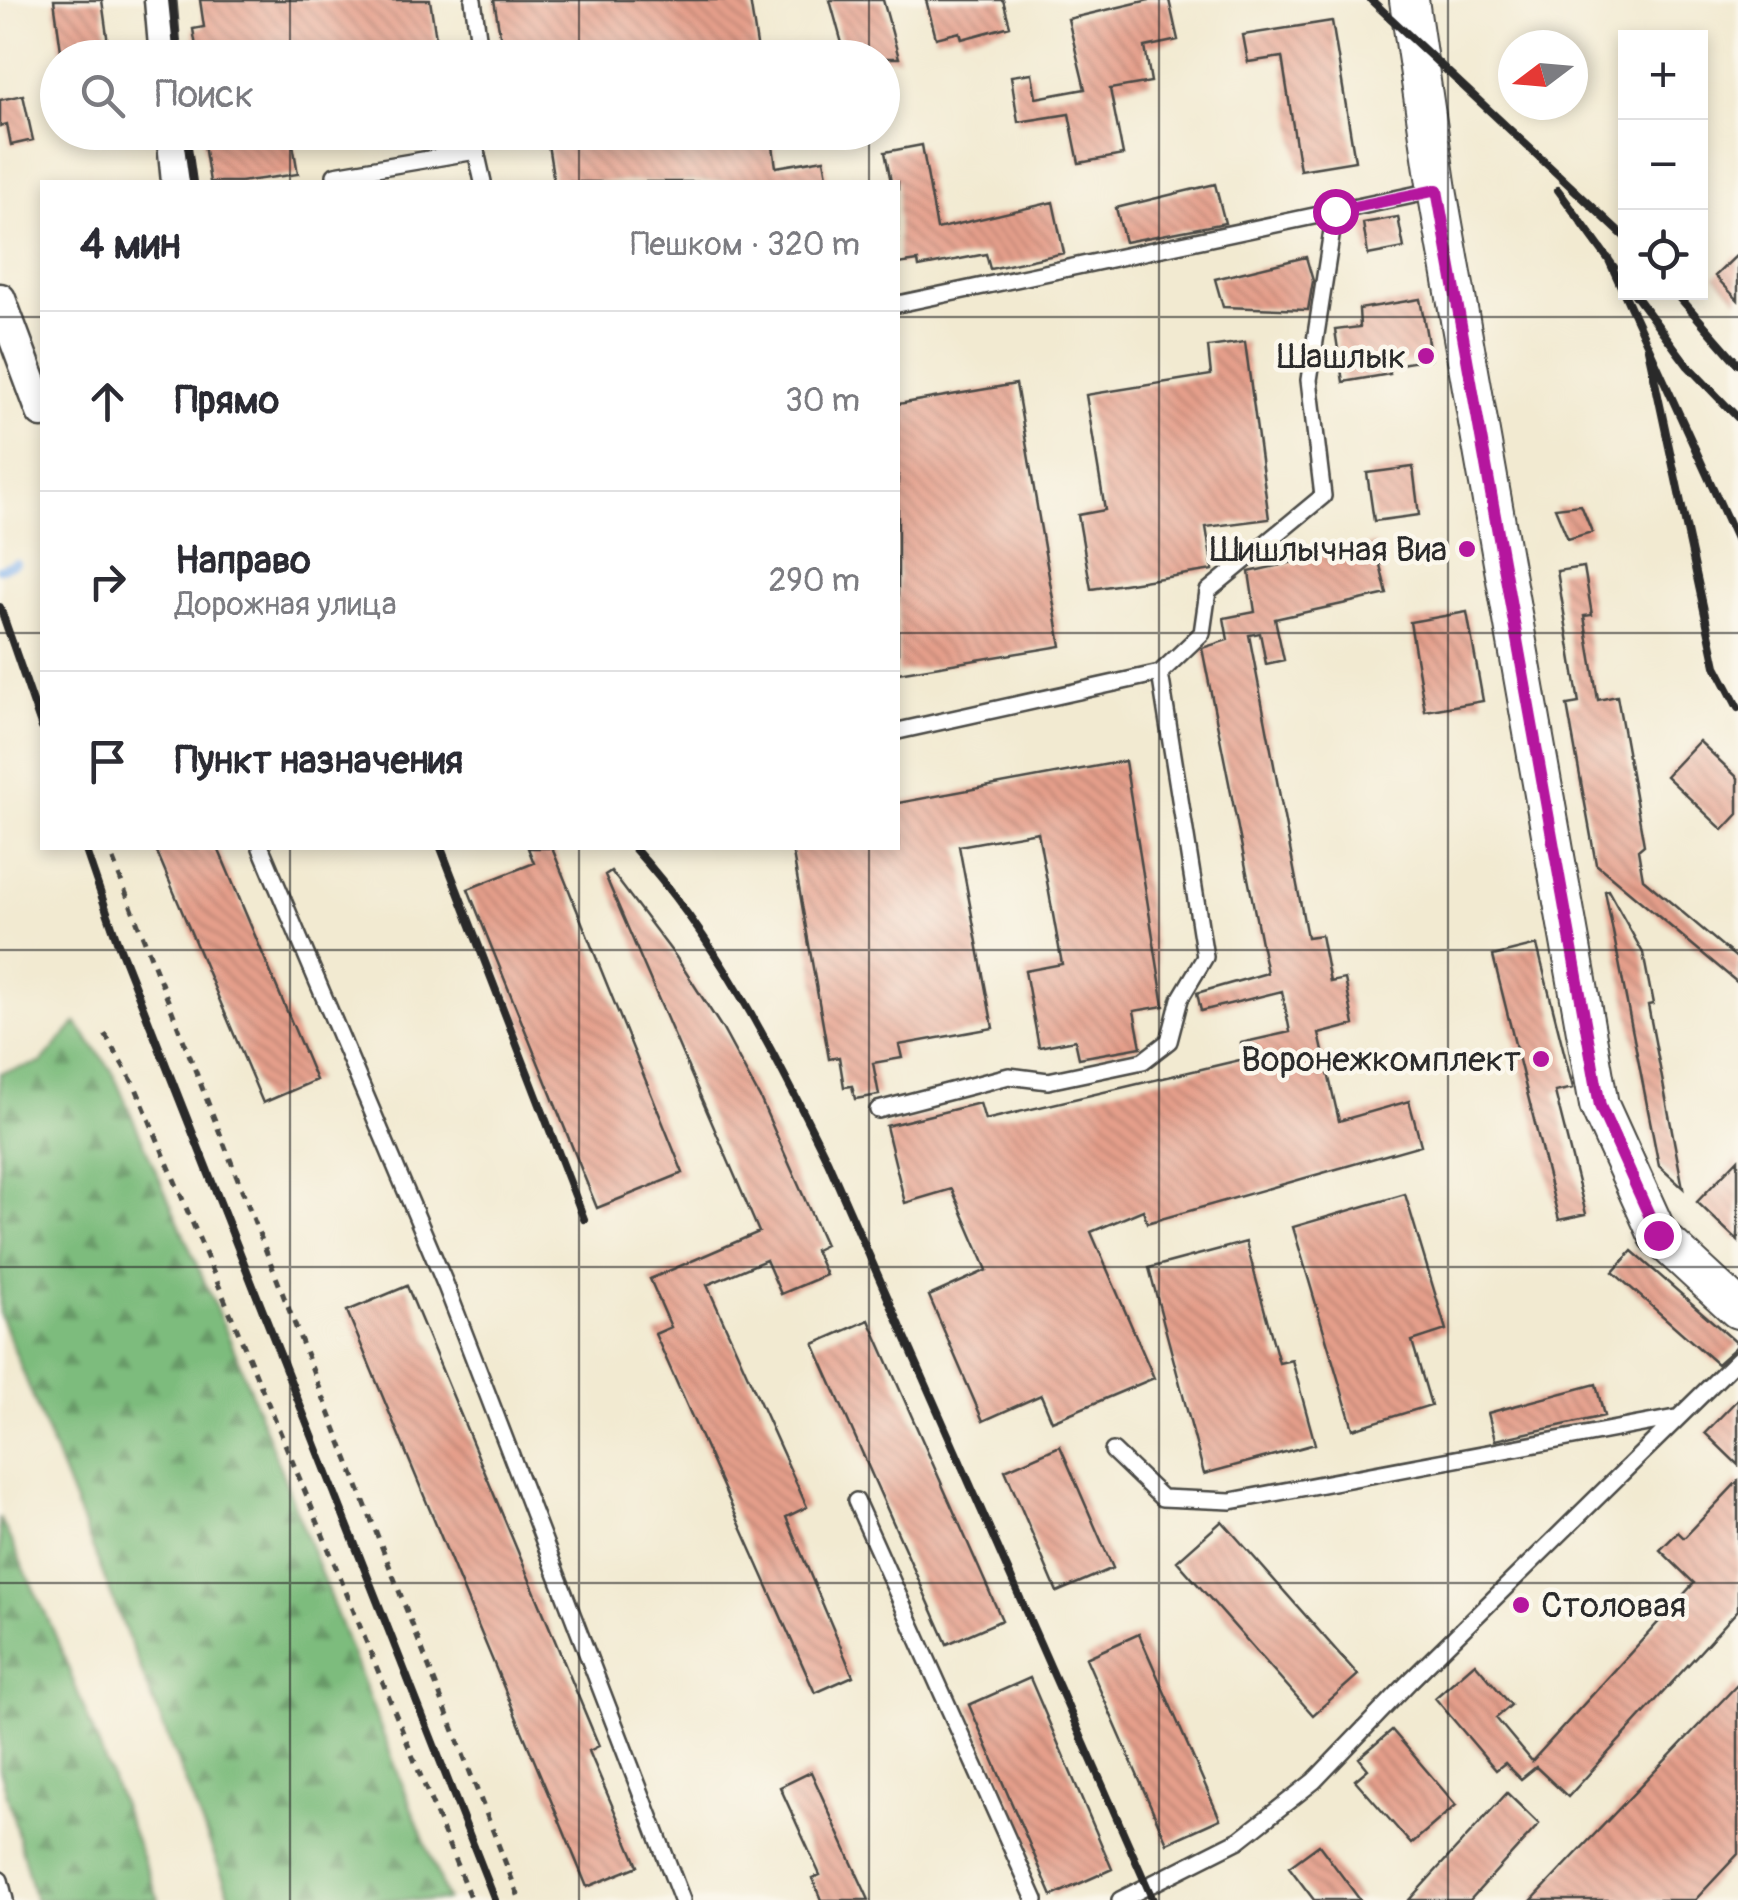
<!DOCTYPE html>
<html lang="ru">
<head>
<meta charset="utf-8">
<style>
  body { margin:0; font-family:Pangolin,sans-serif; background:#f7f7f7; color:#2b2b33 }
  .controls { position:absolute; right:30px; top:30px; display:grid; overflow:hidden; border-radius:0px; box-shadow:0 5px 15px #0003 }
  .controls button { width:90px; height:90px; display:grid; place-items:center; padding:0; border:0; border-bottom:2px solid #e1e1e2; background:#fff; color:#2b2b33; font:50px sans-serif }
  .compass { position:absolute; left:1498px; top:30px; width:90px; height:90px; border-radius:50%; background:#fff; box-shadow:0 5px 15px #0003; rotate:254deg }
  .stop { position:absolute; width:30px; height:30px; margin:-22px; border:8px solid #b5179e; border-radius:50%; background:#fff }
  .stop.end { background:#b5179e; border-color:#fff; box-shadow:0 2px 10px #0008 }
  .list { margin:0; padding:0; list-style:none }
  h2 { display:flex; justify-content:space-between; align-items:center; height:130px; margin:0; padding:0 40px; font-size:42px }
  h2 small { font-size:32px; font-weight:400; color:#7c7c81 }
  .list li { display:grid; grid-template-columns:65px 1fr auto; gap:30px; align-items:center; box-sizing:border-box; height:180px; padding:0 40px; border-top:2px solid #e1e1e2 }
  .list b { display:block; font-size:38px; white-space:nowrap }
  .list p { margin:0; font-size:32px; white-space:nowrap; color:#7c7c81 }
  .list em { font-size:32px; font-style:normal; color:#7c7c81 }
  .icon { flex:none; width:55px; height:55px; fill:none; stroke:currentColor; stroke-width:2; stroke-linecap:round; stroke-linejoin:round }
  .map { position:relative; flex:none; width:1738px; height:1900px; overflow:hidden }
  .search { position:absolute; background:#fff; box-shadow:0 5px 15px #0003; left:40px; top:40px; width:860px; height:110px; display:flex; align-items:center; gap:25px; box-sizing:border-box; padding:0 35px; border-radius:55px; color:#7c7c81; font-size:38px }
  .panel { position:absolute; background:#fff; box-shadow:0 5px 15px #0003; left:40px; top:180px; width:860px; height:670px; border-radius:0px }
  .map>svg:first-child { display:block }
  .forest { fill:url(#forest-firs); stroke:#547454; stroke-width:2.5 }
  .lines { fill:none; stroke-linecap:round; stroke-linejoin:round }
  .stream { stroke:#83b4ef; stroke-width:8 }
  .building { fill:url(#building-back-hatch) }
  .service-casing { stroke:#494844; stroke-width:20 }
  .minor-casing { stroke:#494844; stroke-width:35 }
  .tertiary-casing { stroke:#494844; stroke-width:42 }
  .path { stroke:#494844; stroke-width:5; stroke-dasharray:8 8; stroke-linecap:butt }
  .service { stroke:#fff; stroke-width:15 }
  .minor { stroke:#fff; stroke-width:30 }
  .tertiary { stroke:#fff; stroke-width:38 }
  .rail { stroke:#2b2b2b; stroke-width:8 }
  .route { stroke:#b5179e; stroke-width:12 }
  .grid { fill:none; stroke:#2b2b2b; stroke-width:2.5; stroke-opacity:0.55 }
  .poi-dot { fill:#b5179e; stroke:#fbf7ec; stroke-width:4 }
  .labels { text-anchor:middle; stroke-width:9; stroke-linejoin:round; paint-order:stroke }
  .poi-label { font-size:35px; fill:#2b2b2b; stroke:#fbf7ec; text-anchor:end }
</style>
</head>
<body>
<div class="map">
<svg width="1738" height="1900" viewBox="0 0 1738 1900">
  <defs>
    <pattern id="forest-firs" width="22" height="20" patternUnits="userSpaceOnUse" patternTransform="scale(2.5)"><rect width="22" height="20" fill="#7dbc7d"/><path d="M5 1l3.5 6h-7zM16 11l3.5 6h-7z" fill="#679967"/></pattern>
    <pattern id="building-back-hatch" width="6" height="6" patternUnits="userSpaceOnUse" patternTransform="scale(2.5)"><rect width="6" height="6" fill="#e59f8b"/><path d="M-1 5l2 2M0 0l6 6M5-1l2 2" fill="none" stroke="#ba8272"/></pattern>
  </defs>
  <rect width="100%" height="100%" fill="#fbf7ec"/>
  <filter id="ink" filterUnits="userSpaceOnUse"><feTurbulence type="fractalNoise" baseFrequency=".01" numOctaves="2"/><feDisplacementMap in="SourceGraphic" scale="20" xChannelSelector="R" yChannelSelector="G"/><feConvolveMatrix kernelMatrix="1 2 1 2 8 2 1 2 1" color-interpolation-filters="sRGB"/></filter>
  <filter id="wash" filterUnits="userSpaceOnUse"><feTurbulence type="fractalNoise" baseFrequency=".0048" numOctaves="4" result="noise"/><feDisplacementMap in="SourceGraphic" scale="40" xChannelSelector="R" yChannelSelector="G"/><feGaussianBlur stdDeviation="2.25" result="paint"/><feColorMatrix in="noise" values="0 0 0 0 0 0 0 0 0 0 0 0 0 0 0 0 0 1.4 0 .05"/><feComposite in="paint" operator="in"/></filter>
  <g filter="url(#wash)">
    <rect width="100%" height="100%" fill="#f2ead1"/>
    <!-- forest -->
    <path class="forest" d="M 76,1023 L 112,1071 L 236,1354 L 447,1900 L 232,1900 L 0,1314 L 0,1073 L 41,1063 Z
      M 0,1518 L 54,1632 L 159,1900 L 35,1900 L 0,1768 Z"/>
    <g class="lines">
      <!-- stream -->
      <path class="stream" d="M 0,569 L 16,563"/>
    </g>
    <g id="blocks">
      <!-- building -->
      <path class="building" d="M 54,0 L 102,0 L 110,58 L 62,58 Z
        M 200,0 L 430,0 L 439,58 L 198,58 L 193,29 L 204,27 Z
        M 494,0 L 750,0 L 759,58 L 504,58 Z
        M 830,0 L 883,0 L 899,58 L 846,58 Z
        M 926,0 L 1003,0 L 1010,26 L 962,39 L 960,32 L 936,38 Z
        M 1149,0 L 1169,0 L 1178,40 L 1145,47 L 1151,82 L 1110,89 L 1123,155 L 1079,163 L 1069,114 L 1018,122 L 1011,76 L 1032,73 L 1036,98 L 1085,89 L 1068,19 Z
        M 1332,21 L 1355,161 L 1300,170 L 1282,57 L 1248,62 L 1243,35 Z
        M 23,95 L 33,140 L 11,145 L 7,124 L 0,126 L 0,100 Z
        M 202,132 L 291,132 L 298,174 L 240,182 L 210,182 Z
        M 546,132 L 771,132 L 776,167 L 824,159 L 828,182 L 554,182 Z
        M 922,145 L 937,229 L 1053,202 L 1064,253 L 990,269 L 986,254 L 919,267 L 918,261 L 898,264 L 898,182 L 891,182 L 885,152 Z
        M 1215,184 L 1225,223 L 1125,242 L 1116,208 Z
        M 1398,217 L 1404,248 L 1368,255 L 1363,223 Z
        M 1738,254 L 1738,300 L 1715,276 Z
        M 1306,257 L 1313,281 L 1308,310 L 1223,307 L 1215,279 Z
        M 1420,299 L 1431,359 L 1388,366 L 1390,374 L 1343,382 L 1335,330 L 1360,327 L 1359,309 Z
        M 1245,342 L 1269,519 L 1206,527 L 1213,570 L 1091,589 L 1078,515 L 1105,510 L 1086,395 L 1211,375 L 1208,347 Z
        M 1016,384 L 1061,646 L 898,673 L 898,404 Z
        M 1413,467 L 1419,515 L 1374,521 L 1367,473 Z
        M 1581,505 L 1592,532 L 1568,539 L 1555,508 Z
        M 1375,544 L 1387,594 L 1275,619 L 1284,660 L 1266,664 L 1260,633 L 1249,635 L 1307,937 L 1321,935 L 1330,982 L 1345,979 L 1354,1025 L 1319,1034 L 1339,1121 L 1409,1101 L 1421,1145 L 1147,1223 L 1143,1210 L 1091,1232 L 1154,1378 L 1052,1421 L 1041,1395 L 983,1421 L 929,1296 L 987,1270 L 952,1189 L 905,1203 L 886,1126 L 980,1103 L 985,1120 L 1244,1059 L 1241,1043 L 1290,1032 L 1282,991 L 1201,1011 L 1197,993 L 1267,973 L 1202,648 L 1228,640 L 1224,618 L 1255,612 L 1249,572 Z
        M 1584,567 L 1592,615 L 1584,616 L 1598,700 L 1617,696 L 1644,845 L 1638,850 L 1643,879 L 1738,959 L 1738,983 L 1596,864 L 1567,705 L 1579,703 L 1557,571 Z
        M 1467,612 L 1483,701 L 1425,711 L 1410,622 Z
        M 1699,741 L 1738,778 L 1738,814 L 1723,830 L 1666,776 Z
        M 1125,761 L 1164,1006 L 1134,1011 L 1141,1047 L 1079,1058 L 1075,1040 L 1039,1047 L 1025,971 L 1062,964 L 1038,832 L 959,846 L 993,1028 L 899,1045 L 902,1058 L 873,1063 L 879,1095 L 855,1099 L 852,1086 L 844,1087 L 839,1057 L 829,1059 L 792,848 L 898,848 L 898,803 Z
        M 167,848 L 218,848 L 316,1080 L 263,1103 L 157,852 Z
        M 528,848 L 552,848 L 683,1173 L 597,1208 L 468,889 L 534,863 Z
        M 611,871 L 676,957 L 722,1028 L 760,1098 L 825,1245 L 815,1250 L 826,1275 L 781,1294 L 766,1260 L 707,1285 L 807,1507 L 786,1517 L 853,1676 L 815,1693 L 655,1334 L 671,1327 L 650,1279 L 759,1232 L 605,875 Z
        M 1608,890 L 1643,953 L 1653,1004 L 1648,1005 L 1683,1188 L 1659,1166 L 1605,891 Z
        M 1537,945 L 1573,1088 L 1555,1092 L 1586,1214 L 1559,1220 L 1493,956 Z
        M 1738,1159 L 1738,1241 L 1697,1202 Z
        M 1405,1194 L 1446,1330 L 1412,1341 L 1431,1405 L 1353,1429 L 1293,1227 Z
        M 1246,1242 L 1279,1363 L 1292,1360 L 1315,1444 L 1204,1474 L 1149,1268 Z
        M 1632,1251 L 1738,1344 L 1735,1348 L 1717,1364 L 1613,1272 Z
        M 407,1286 L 599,1746 L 589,1751 L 638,1866 L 587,1887 L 347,1311 Z
        M 869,1320 L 1002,1620 L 947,1644 L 814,1344 Z
        M 1596,1384 L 1604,1416 L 1495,1440 L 1488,1413 Z
        M 1738,1399 L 1738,1465 L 1705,1433 Z
        M 1060,1446 L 1113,1568 L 1057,1592 L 1005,1470 Z
        M 1738,1481 L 1738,1610 L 1568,1797 L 1536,1767 L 1521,1779 L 1505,1763 L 1496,1770 L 1435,1698 L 1475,1663 L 1511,1705 L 1496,1718 L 1532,1761 L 1694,1583 L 1660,1550 L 1678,1532 L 1684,1538 Z
        M 1222,1521 L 1358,1675 L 1313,1715 L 1177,1561 Z
        M 1139,1634 L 1220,1819 L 1167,1843 L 1086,1658 Z
        M 1030,1678 L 1112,1869 L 1052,1896 L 969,1705 Z
        M 1738,1684 L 1738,1854 L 1695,1900 L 1532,1900 Z
        M 1392,1730 L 1456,1805 L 1411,1844 L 1355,1780 L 1368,1769 L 1359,1758 Z
        M 811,1772 L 851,1861 L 869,1900 L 821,1900 L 812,1878 L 820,1875 L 780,1787 Z
        M 1507,1793 L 1539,1824 L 1470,1900 L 1409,1900 Z
        M 1319,1845 L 1360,1900 L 1314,1900 L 1289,1867 Z"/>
    </g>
  </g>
  <g filter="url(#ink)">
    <use href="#blocks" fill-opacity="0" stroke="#494844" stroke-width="2.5"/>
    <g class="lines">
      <defs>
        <path id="service" d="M 473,0 L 481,58
          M 479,132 L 476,151 L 483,182
          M 335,175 L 476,151
          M 898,304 L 1437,190
          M 898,731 L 1160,673 L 1202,633 L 1208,591 L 1323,496 L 1309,380 L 1335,211
          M 261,848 L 446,1286 L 682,1900
          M 878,1110 L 1009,1076 L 1048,1081 L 1143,1061 L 1169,1041 L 1180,999 L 1205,957 L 1160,673
          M 1113,1451 L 1162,1498 L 1231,1501 L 1675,1418
          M 856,1501 L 1035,1900
          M 0,1880 L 5,1900
          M 1120,1900 L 1239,1840 L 1314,1781 L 1409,1682 L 1738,1359"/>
        <path id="minor" d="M 160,0 L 165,58
          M 172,132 L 177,182
          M 0,299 L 42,412"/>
        <path id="tertiary" d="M 1409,0 L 1437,190 L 1599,1105 L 1658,1235 L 1738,1309"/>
      </defs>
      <!-- service casing -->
      <use href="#service" class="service-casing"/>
      <!-- minor casing -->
      <use href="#minor" class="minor-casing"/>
      <!-- tertiary casing -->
      <use href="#tertiary" class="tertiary-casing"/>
      <!-- path -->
      <path class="path" d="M 113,860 L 520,1900
        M 105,1034 L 136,1088 L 314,1513 L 471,1900"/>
      <!-- service -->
      <use href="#service" class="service"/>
      <!-- minor -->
      <use href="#minor" class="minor"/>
      <!-- tertiary -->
      <use href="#tertiary" class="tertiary"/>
      <!-- rail -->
      <path class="rail" d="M 172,0 L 178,58
        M 1371,0 L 1626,238
        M 186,132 L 193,182
        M 1558,190 L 1614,267
        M 1608,258 L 1738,543
        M 1633,292 L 1688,366 L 1738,418
        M 1675,292 L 1738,364
        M 1648,349 L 1716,666 L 1738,708
        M 0,607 L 42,728
        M 85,848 L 117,941 L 495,1900
        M 441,848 L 584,1219
        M 634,848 C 717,939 774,1052 828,1162 L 1153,1900"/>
    </g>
  </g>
  <g class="lines" filter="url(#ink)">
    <!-- route -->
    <path class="route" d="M 1335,211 L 1437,190 L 1600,1106 L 1658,1235"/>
  </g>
  <!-- grid -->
  <path class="grid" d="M 290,0 L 290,58M 579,0 L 579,58M 869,0 L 869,58M 1159,0 L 1159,1900M 1448,0 L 1448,1900M 290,132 L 290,182M 579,132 L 579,182M 869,132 L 869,182M 0,317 L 42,317M 898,317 L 1738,317M 0,633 L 42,633M 898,633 L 1738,633M 290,848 L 290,1900M 579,848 L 579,1900M 869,848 L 869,1900M 0,950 L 1738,950M 0,1267 L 1738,1267M 0,1583 L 1738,1583"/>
  <!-- markers -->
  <g class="poi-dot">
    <circle cx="1426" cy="356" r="10"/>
    <circle cx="1467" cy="549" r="10"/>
    <circle cx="1541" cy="1059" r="10"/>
    <circle cx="1521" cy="1605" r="10"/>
  </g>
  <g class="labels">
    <!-- poi labels -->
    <g class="poi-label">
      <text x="1406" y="368">Шашлык</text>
      <text x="1447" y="561">Шишлычная Виа</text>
      <text x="1521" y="1071">Воронежкомплект</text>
      <text x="1541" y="1617" text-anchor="start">Столовая</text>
    </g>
  </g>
</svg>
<div class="controls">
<button>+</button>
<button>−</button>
<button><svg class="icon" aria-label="locate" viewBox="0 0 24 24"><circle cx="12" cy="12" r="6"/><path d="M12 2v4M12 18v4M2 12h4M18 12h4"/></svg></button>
</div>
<svg class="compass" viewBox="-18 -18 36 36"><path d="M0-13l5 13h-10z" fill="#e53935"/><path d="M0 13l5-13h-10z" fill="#7c7c81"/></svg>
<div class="stop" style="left:1335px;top:211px"></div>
<div class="stop end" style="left:1658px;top:1235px"></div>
<div class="search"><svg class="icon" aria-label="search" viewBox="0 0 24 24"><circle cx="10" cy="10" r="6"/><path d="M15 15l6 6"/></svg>Поиск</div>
<section class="panel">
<h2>4 мин<small>Пешком · 320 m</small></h2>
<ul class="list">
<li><svg class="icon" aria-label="ahead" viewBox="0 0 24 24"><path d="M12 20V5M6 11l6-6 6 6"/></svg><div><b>Прямо</b></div><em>30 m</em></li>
<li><svg class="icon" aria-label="right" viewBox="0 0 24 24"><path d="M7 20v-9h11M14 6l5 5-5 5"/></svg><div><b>Направо</b><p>Дорожная улица</p></div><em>290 m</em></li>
<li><svg class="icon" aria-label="arrive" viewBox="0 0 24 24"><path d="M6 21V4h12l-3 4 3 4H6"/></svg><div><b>Пункт назначения</b></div></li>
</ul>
</section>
</div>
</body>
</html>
